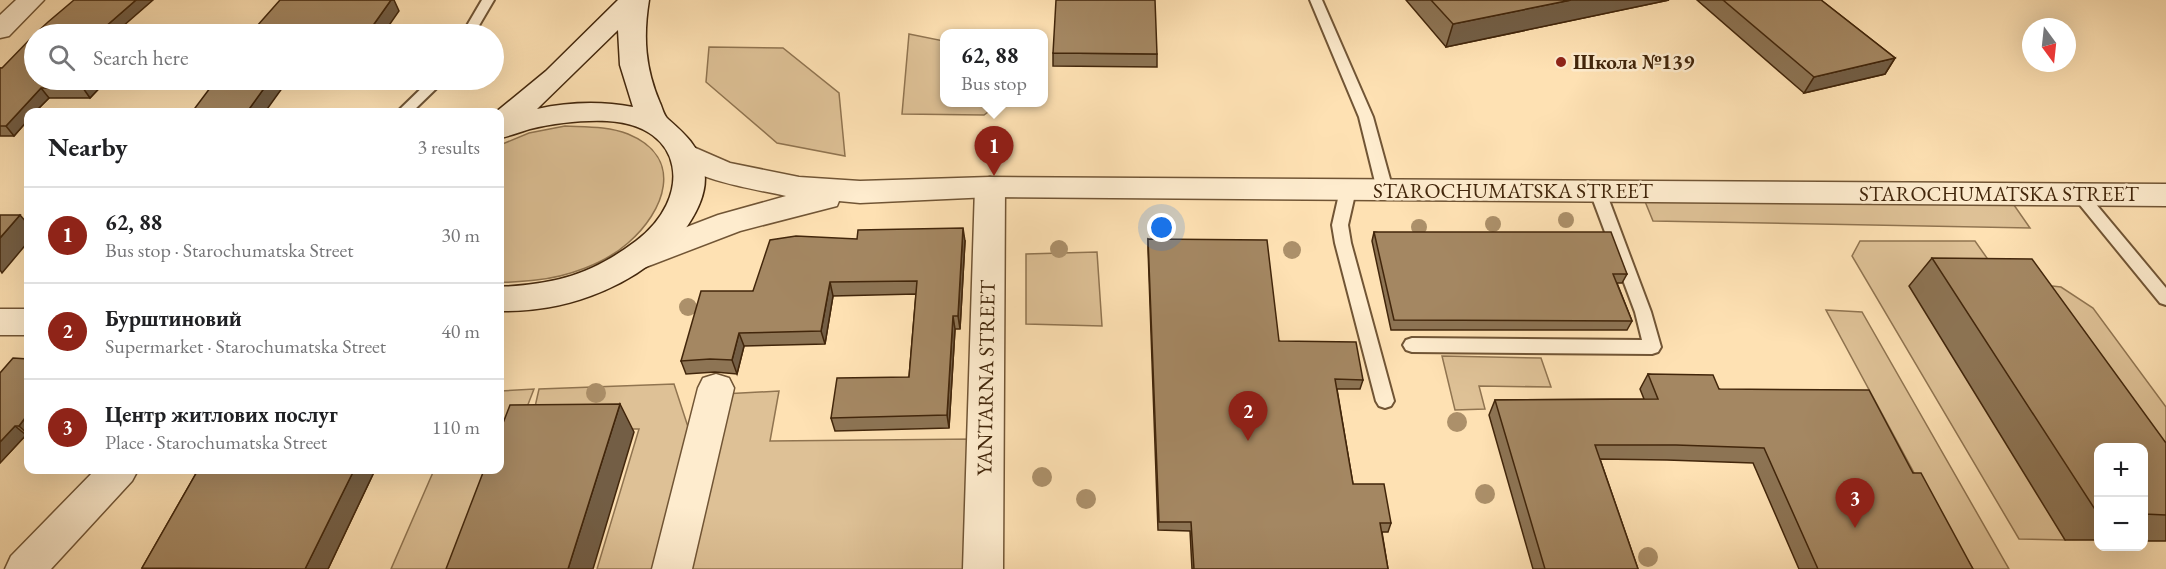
<!DOCTYPE html>
<html lang="en">
<head>
<meta charset="utf-8">
<style>
  body { margin:0; font-family:"EB Garamond",serif; background:#f2f2f2; color:#202124 }
  .controls { position:absolute; right:18px; bottom:18px; display:grid; overflow:hidden; border-radius:12px; box-shadow:0 6px 24px #0002 }
  .controls button { width:54px; height:54px; display:grid; place-items:center; padding:0; border:0; border-bottom:2px solid #e0e0e0; background:#fff; color:#202124; font:30px sans-serif }
  .compass { position:absolute; left:2022px; top:18px; width:54px; height:54px; border-radius:50%; background:#fff; box-shadow:0 6px 24px #0002; rotate:165deg }
  .you { position:absolute; left:1162px; top:228px; width:21px; height:21px; margin:-15px; border:4px solid #fff; border-radius:50%; background:#1a73e8; box-shadow:0 0 0 9px #1a73e833 }
  .badge { display:grid; place-items:center; width:39px; height:39px; border-radius:50%; background:#8f2418; color:#fff; font-size:20px; font-weight:700 }
  .pin { position:absolute; translate:-50% -50px; filter:drop-shadow(0 2px 3px #0008) }
  .pin::after { content:''; position:absolute; top:32px; width:21px; height:18px; background:inherit; clip-path:polygon(0 0,100% 0,50% 100%) }
  .popup { position:absolute; left:940px; top:29px; width:108px; height:78px; box-sizing:border-box; display:grid; place-content:center; border-radius:12px; background:#fff; filter:drop-shadow(0 2px 4px #0005); font-size:20px; white-space:nowrap; color:#757577 }
  .popup b { font-size:22px; color:#202124 }
  .popup::after { content:''; position:absolute; left:50%; top:100%; margin-left:-12px; border:12px solid transparent; border-top-color:#fff }
  .list { margin:0; padding:0; list-style:none }
  h2 { display:flex; justify-content:space-between; align-items:center; height:78px; margin:0; padding:0 24px; font-size:26px }
  h2 small { font-size:20px; font-weight:400; color:#757577 }
  .list li { display:grid; grid-template-columns:39px 1fr auto; gap:18px; align-items:center; box-sizing:border-box; height:96px; padding:0 24px; border-top:2px solid #e0e0e0 }
  .list b { display:block; font-size:22px; white-space:nowrap }
  .list p { margin:0; font-size:20px; white-space:nowrap; color:#757577 }
  .list em { font-size:20px; font-style:normal; color:#757577 }
  .icon { flex:none; width:33px; height:33px; fill:none; stroke:currentColor; stroke-width:2; stroke-linecap:round; stroke-linejoin:round }
  .map { position:relative; flex:none; width:2166px; height:569px; overflow:hidden }
  .search { position:absolute; background:#fff; box-shadow:0 6px 24px #0002; left:24px; top:24px; width:480px; height:66px; display:flex; align-items:center; gap:15px; box-sizing:border-box; padding:0 21px; border-radius:33px; color:#757577; font-size:22px }
  .panel { position:absolute; background:#fff; box-shadow:0 6px 24px #0002; left:24px; top:108px; width:480px; height:366px; border-radius:12px }
  .map>svg:first-child { display:block }
  .green { fill:#dec196; stroke:#907450; stroke-width:1.5 }
  .lines { fill:none; stroke-linecap:round; stroke-linejoin:round }
  .service-casing { stroke:#715535; stroke-width:4 }
  .minor-casing { stroke:#715535; stroke-width:3 }
  .tertiary-casing { stroke:#715535; stroke-width:3 }
  .secondary-casing { stroke:#42260b; stroke-width:3 }
  .service { fill:#feecce; fill-rule:evenodd }
  .minor { fill:#feecce; fill-rule:evenodd }
  .tertiary { fill:#feecce; fill-rule:evenodd }
  .secondary { fill:#feecce; fill-rule:evenodd }
  .tree { fill:#ac906a }
  .wall { fill:#8d7454; stroke:#42260b; stroke-width:1.5 }
  .shaded-wall { fill:#735e45; stroke:#42260b; stroke-width:1.5 }
  .building { fill:#a48762; stroke:#42260b; stroke-width:1.5 }
  .poi-dot { fill:#8f2418; stroke:#feecce; stroke-width:2 }
  .labels { text-anchor:middle; stroke-width:5; stroke-linejoin:round; paint-order:stroke }
  .poi-label { font-size:21px; font-weight:bold; fill:#42260b; stroke:#feecce; text-anchor:start }
  .street-label { font-size:21px; fill:#42260b; stroke:#feecce }
</style>
</head>
<body>
<div class="map">
<svg width="2166" height="569" viewBox="0 0 2166 569">
  <rect width="100%" height="100%" fill="#fee1b3"/>
  <filter id="stains"><feTurbulence type="fractalNoise" baseFrequency=".00333" numOctaves="4"/><feColorMatrix values="0 0 0 0 .2 0 0 0 0 .09 0 0 0 0 .02 0 0 0 .5 -.17"/></filter>
  <radialGradient id="worn" r=".72"><stop offset=".6" stop-color="#630" stop-opacity="0"/><stop offset="1" stop-color="#630" stop-opacity=".3"/></radialGradient>
  <!-- green -->
  <path class="green" d="M 909,34 L 944,41 L 944,102 L 1000,103 L 984,115 L 902,114 Z
    M 709,47 L 783,48 L 839,93 L 845,156 L 777,143 L 706,82 Z
    M 565,126 C 586,127 608,126 628,134 C 686,158 664,212 628,243 C 604,264 567,277 536,280 C 523,281 512,283 500,282 L 500,145 L 529,133 Z
    M 1644,199 L 2014,205 L 2030,228 L 1653,221 Z
    M 1860,241 L 1975,241 L 1994,268 L 2065,540 L 2019,539 L 1852,256 Z
    M 1097,252 L 1102,326 L 1026,324 L 1026,254 Z
    M 2024,283 L 2061,287 L 2093,308 L 2166,407 L 2166,486 L 2144,448 Z
    M 1826,310 L 1862,312 L 2009,569 L 1966,569 Z
    M 1442,356 L 1541,358 L 1551,387 L 1479,386 L 1485,409 L 1455,410 Z
    M 674,384 L 691,436 L 656,569 L 597,569 L 639,429 L 530,429 L 539,389 Z
    M 534,389 L 464,569 L 391,569 L 434,470 L 500,470 L 500,391 Z
    M 779,391 L 770,441 L 975,439 L 972,569 L 682,569 L 723,394 Z"/>
  <g class="lines">
    <defs>
      <path id="service" d="M 482,0 L 494,0 L 474,34 L 462,34 Z
        M 1310,0 L 1322,0 L 1373,117 L 1393,190 L 1390,194 L 1385,195 L 1377,190 L 1359,117 Z
        M 430,80 L 445,80 L 412,112 L 397,112 Z
        M 1348,185 L 1356,190 L 1348,225 L 1351,243 L 1394,401 L 1391,406 L 1385,408 L 1379,406 L 1376,401 L 1335,243 L 1332,225 L 1340,190 Z
        M 1598,187 L 1603,188 L 1606,192 L 1651,312 L 1661,347 L 1658,352 L 1652,354 L 1412,352 L 1406,350 L 1403,345 L 1406,340 L 1412,338 L 1642,340 L 1635,312 L 1590,192 L 1593,188 Z
        M 2080,190 L 2085,191 L 2166,288 L 2166,305 L 2160,303 L 2075,199 L 2072,195 L 2075,191 Z"/>
      <path id="minor" d="M 16,0 L 44,0 L 9,36 L 0,38 L 0,15 Z
        M 990,177 L 1001,180 L 1005,187 L 1003,569 L 963,569 L 975,187 L 979,180 Z
        M 716,374 L 729,378 L 734,388 L 692,569 L 652,569 L 698,388 L 703,378 Z"/>
      <path id="tertiary" d="M 684,143 L 730,163 L 799,177 L 860,181 L 990,177 L 2166,184 L 2166,206 L 990,197 L 860,203 L 839,201 L 837,206 L 740,231 L 646,267 L 635,271 L 624,267 L 619,259 L 624,251 L 718,215 L 786,196 C 756,189 686,180 669,153 L 674,146 Z
        M 0,309 L 28,309 L 28,335 L 0,335 Z
        M 95,470 L 138,470 L 132,481 L 51,569 L 5,569 L 11,556 Z"/>
      <path id="secondary" d="M 618,0 L 649,0 C 643,37 645,68 660,103 C 662,107 664,116 668,119 C 685,134 698,145 704,170 C 708,189 698,210 688,225 C 647,283 569,313 500,311 L 500,287 C 555,284 591,275 636,241 C 693,198 686,125 607,121 C 582,120 555,123 530,129 C 520,132 510,136 500,138 L 500,112 L 496,112 L 546,71 ZM 618,30 L 620,65 L 633,107 C 601,101 569,102 537,109 Z"/>
    </defs>
    <!-- service casing -->
    <use href="#service" class="service-casing"/>
    <!-- minor casing -->
    <use href="#minor" class="minor-casing"/>
    <!-- tertiary casing -->
    <use href="#tertiary" class="tertiary-casing"/>
    <!-- secondary casing -->
    <use href="#secondary" class="secondary-casing"/>
    <!-- service -->
    <use href="#service" class="service"/>
    <!-- minor -->
    <use href="#minor" class="minor"/>
    <!-- tertiary -->
    <use href="#tertiary" class="tertiary"/>
    <!-- secondary -->
    <use href="#secondary" class="secondary"/>
  </g>
  <!-- trees -->
  <g class="tree">
    <circle cx="1566" cy="220" r="8"/>
    <circle cx="1493" cy="224" r="8"/>
    <circle cx="1419" cy="227" r="8"/>
    <circle cx="1059" cy="249" r="9"/>
    <circle cx="1292" cy="250" r="9"/>
    <circle cx="688" cy="307" r="9"/>
    <circle cx="596" cy="393" r="10"/>
    <circle cx="1457" cy="422" r="10"/>
    <circle cx="1042" cy="477" r="10"/>
    <circle cx="1485" cy="494" r="10"/>
    <circle cx="1086" cy="499" r="10"/>
    <circle cx="1648" cy="557" r="10"/>
  </g>
  <!-- wall -->
  <path class="wall" d="M 1406,0 L 1669,0 L 1446,47 Z
    M 1697,0 L 1821,0 L 1895,58 L 1885,74 L 1804,93 Z
    M 1053,53 L 1157,54 L 1157,67 L 1053,66 Z
    M 0,68 L 107,80 L 90,98 L 49,98 L 35,112 L 28,112 L 28,120 L 14,136 L 0,136 Z
    M 1374,232 L 1627,274 L 1622,283 L 1617,283 L 1632,321 L 1627,330 L 1391,330 L 1372,241 Z
    M 1148,239 L 1279,341 L 1363,380 L 1360,389 L 1337,389 L 1353,484 L 1391,523 L 1388,532 L 1382,532 L 1388,569 L 1192,569 L 1190,531 L 1158,530 L 1148,249 Z
    M 965,241 L 960,329 L 955,329 L 949,428 L 835,431 L 831,418 L 909,377 L 916,294 L 833,296 L 825,344 L 744,346 L 737,374 L 715,372 L 686,374 L 681,361 L 753,291 Z
    M 1932,258 L 2166,443 L 2166,541 L 2144,541 L 2144,447 L 2098,447 L 2098,540 L 2065,540 L 1909,286 Z
    M 28,359 L 28,435 L 26,435 L 0,463 L 0,373 Z
    M 1648,374 L 1719,389 L 1913,473 L 1973,569 L 1799,569 L 1753,463 L 1667,460 L 1600,459 L 1638,569 L 1533,569 L 1489,415 L 1495,400 L 1644,399 L 1640,389 Z
    M 198,470 L 375,470 L 328,569 L 143,569 L 142,568 Z"/>
  <!-- shaded-wall -->
  <path class="shaded-wall" d="M 136,0 L 153,0 L 114,34 L 97,34 Z
    M 391,0 L 394,0 L 399,11 L 383,34 L 367,34 Z
    M 1571,0 L 1669,0 L 1446,47 L 1453,24 Z
    M 1895,58 L 1885,74 L 1804,93 L 1814,77 Z
    M 91,80 L 107,80 L 90,98 L 83,88 Z
    M 270,80 L 288,80 L 265,112 L 247,112 Z
    M 41,88 L 49,98 L 35,112 L 28,112 L 28,120 L 14,136 L 6,126 Z
    M 20,215 L 28,224 L 28,242 L 2,273 L 0,270 L 0,238 Z
    M 963,228 L 965,241 L 960,329 L 958,316 Z
    M 830,282 L 833,296 L 825,344 L 821,331 Z
    M 953,316 L 955,329 L 949,428 L 947,415 Z
    M 739,333 L 744,346 L 737,374 L 732,360 Z
    M 620,404 L 634,432 L 593,569 L 568,569 Z
    M 28,414 L 28,434 L 19,426 Z
    M 15,426 L 26,435 L 0,463 L 0,442 Z
    M 354,470 L 375,470 L 328,569 L 305,569 Z"/>
  <!-- building -->
  <path class="building" d="M 74,0 L 136,0 L 97,34 L 35,34 L 48,22 Z
    M 280,0 L 391,0 L 367,34 L 250,34 Z
    M 1056,0 L 1155,0 L 1157,54 L 1053,53 Z
    M 1431,0 L 1571,0 L 1453,24 Z
    M 1723,0 L 1821,0 L 1895,58 L 1814,77 Z
    M 34,35 L 34,80 L 91,80 L 83,88 L 41,88 L 6,126 L 0,126 L 0,68 L 2,68 Z
    M 216,80 L 270,80 L 247,112 L 192,112 Z
    M 0,215 L 20,215 L 0,238 Z
    M 963,228 L 958,316 L 953,316 L 947,415 L 831,418 L 837,378 L 909,377 L 917,281 L 830,282 L 821,331 L 739,333 L 732,360 L 710,359 L 681,361 L 701,291 L 753,291 L 770,240 L 796,236 L 857,239 L 858,230 Z
    M 1374,232 L 1611,232 L 1627,274 L 1613,274 L 1632,321 L 1394,320 Z
    M 1148,239 L 1267,240 L 1279,341 L 1356,342 L 1363,380 L 1335,379 L 1353,484 L 1384,484 L 1391,523 L 1380,523 L 1388,569 L 1194,569 L 1191,522 L 1159,522 Z
    M 1932,258 L 2032,259 L 2166,443 L 2166,515 L 2144,514 L 2144,447 L 2098,447 L 2098,514 Z
    M 13,358 L 28,359 L 28,414 L 19,426 L 15,426 L 0,442 L 0,373 Z
    M 1648,374 L 1713,375 L 1719,389 L 1869,390 L 1913,473 L 1921,473 L 1973,569 L 1818,569 L 1764,448 L 1676,445 L 1595,445 L 1638,569 L 1545,569 L 1495,400 L 1658,399 Z
    M 620,404 L 568,569 L 446,569 L 484,470 L 500,470 L 500,431 L 510,405 Z
    M 198,470 L 354,470 L 305,569 L 142,568 Z"/>
  <!-- markers -->
  <circle class="poi-dot" cx="1561" cy="62" r="6"/>
  <g class="labels">
    <!-- poi labels -->
    <g class="poi-label">
      <text x="1573" y="69">Школа №139</text>
    </g>
    <!-- street labels -->
    <g class="street-label">
      <text x="1513" y="198">STAROCHUMATSKA STREET</text>
      <text x="1999" y="201">STAROCHUMATSKA STREET</text>
      <text transform="translate(986 378) rotate(-89)" y="7">YANTARNA STREET</text>
    </g>
  </g>
  <rect width="100%" height="100%" filter="url(#stains)"/>
  <rect width="100%" height="100%" fill="url(#worn)"/>
</svg>
<div class="controls">
<button>+</button>
<button>−</button>
</div>
<svg class="compass" viewBox="-18 -18 36 36"><path d="M0-13l5 13h-10z" fill="#e53935"/><path d="M0 13l5-13h-10z" fill="#757577"/></svg>
<div class="you"></div>
<div class="pin badge" style="left:994px;top:176px">1</div>
<div class="popup"><b>62, 88</b>Bus stop</div>
<div class="pin badge" style="left:1248px;top:441px">2</div>
<div class="pin badge" style="left:1855px;top:528px">3</div>
<div class="search"><svg class="icon" aria-label="search" viewBox="0 0 24 24"><circle cx="10" cy="10" r="6"/><path d="M15 15l6 6"/></svg>Search here</div>
<section class="panel">
<h2>Nearby<small>3 results</small></h2>
<ul class="list">
<li><span class="badge">1</span><div><b>62, 88</b><p>Bus stop · Starochumatska Street</p></div><em>30 m</em></li>
<li><span class="badge">2</span><div><b>Бурштиновий</b><p>Supermarket · Starochumatska Street</p></div><em>40 m</em></li>
<li><span class="badge">3</span><div><b>Центр житлових послуг</b><p>Place · Starochumatska Street</p></div><em>110 m</em></li>
</ul>
</section>
</div>
</body>
</html>
